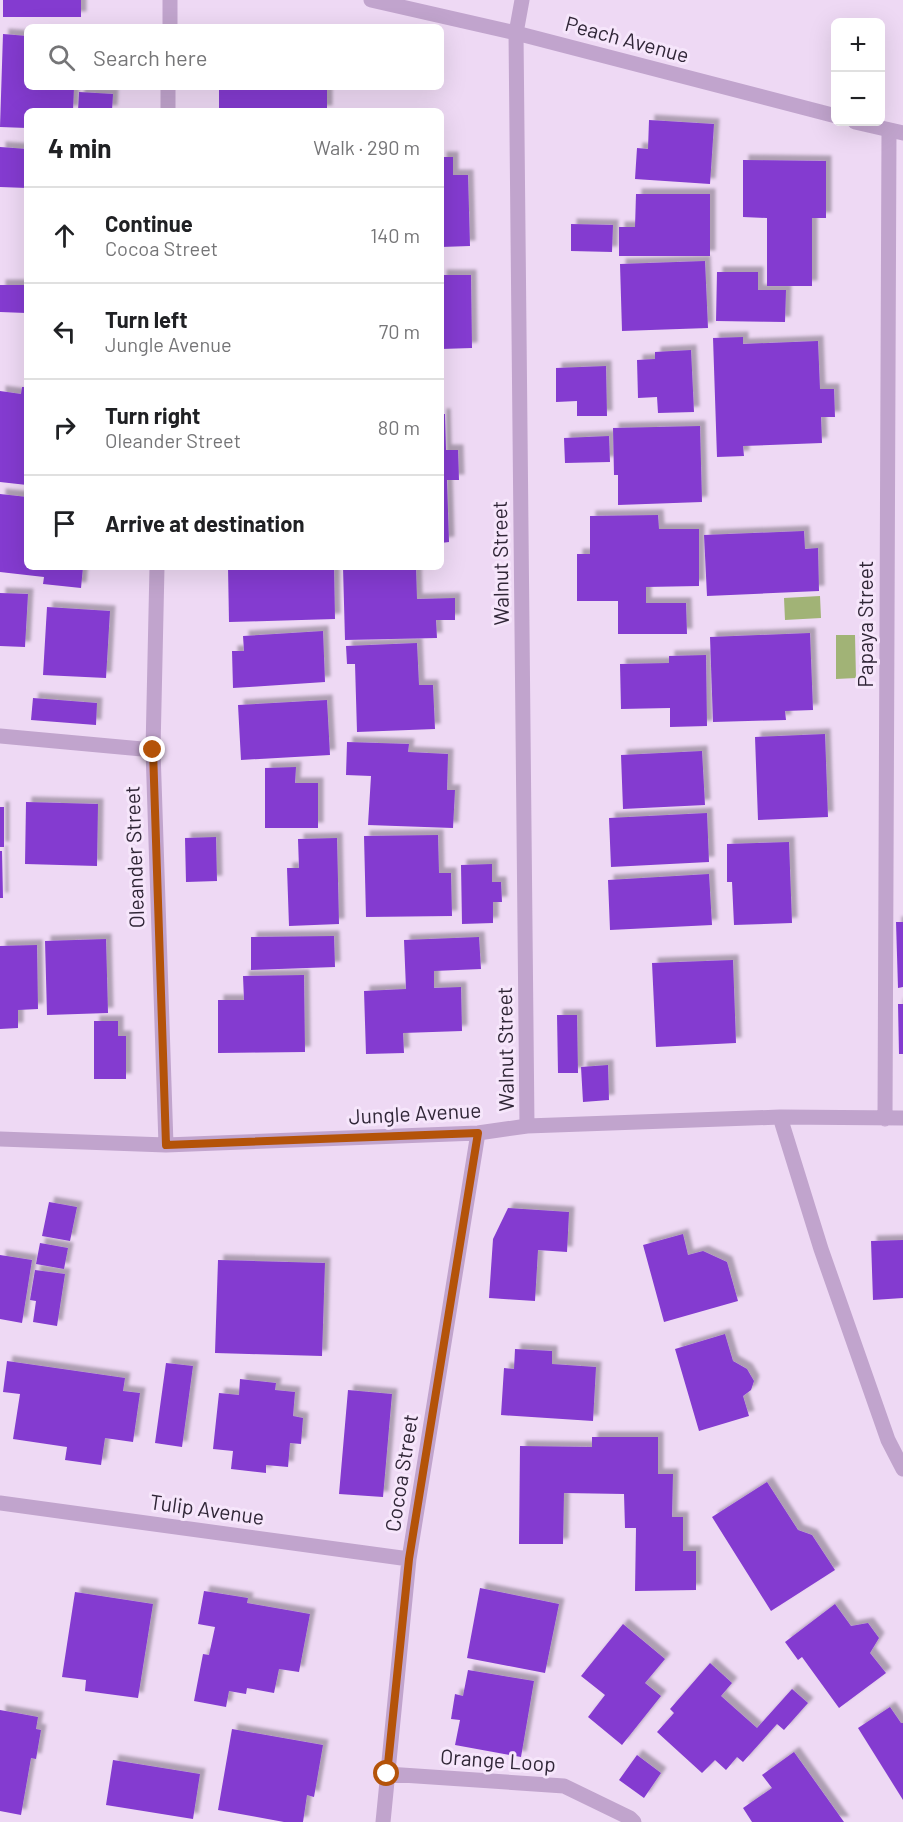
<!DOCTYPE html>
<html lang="en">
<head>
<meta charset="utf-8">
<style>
  body { margin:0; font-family:Barlow,sans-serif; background:#f6f6f6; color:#202124 }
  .controls { position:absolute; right:18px; top:18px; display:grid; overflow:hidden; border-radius:9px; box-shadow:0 6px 24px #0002 }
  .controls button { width:54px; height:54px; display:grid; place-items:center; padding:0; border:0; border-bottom:2px solid #e0e0e0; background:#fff; color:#202124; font:30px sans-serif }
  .stop { position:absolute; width:18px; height:18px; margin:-14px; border:4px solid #b45309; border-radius:50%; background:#fff }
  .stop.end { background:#b45309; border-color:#fff; box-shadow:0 2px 6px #0008 }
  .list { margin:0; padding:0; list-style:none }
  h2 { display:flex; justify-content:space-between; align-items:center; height:78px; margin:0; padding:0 24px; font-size:26px }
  h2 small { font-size:20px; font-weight:400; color:#757577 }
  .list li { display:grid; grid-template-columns:39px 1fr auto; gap:18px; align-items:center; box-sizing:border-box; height:96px; padding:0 24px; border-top:2px solid #e0e0e0 }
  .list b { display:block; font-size:22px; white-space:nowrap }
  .list p { margin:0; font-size:20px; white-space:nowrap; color:#757577 }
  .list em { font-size:20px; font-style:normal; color:#757577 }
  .icon { flex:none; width:33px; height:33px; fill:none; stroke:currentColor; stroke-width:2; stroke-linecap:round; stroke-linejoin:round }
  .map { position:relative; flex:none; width:903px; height:1822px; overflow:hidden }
  .search { position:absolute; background:#fff; box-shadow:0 6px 24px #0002; left:24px; top:24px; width:420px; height:66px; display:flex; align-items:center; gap:15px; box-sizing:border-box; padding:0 21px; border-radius:9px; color:#757577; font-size:22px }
  .panel { position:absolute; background:#fff; box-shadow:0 6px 24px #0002; left:24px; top:108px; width:420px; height:462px; border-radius:9px }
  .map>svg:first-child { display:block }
  .water { fill:#a1b376 }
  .building { fill:#843bd0; filter:url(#shadow) }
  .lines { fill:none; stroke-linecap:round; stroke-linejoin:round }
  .minor { stroke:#c1a4cd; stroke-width:15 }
  .route { stroke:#b45309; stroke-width:8 }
  .labels { text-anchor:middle; stroke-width:6; stroke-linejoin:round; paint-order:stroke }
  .street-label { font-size:21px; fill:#302637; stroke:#f6e6fb }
</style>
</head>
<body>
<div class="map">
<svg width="903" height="1822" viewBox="0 0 903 1822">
  <defs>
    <filter id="shadow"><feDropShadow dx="5.5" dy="-5.5" stdDeviation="1.5" flood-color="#0004"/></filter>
  </defs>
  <rect width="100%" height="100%" fill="#eed9f4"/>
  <!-- water -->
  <path class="water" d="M 820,596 L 821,618 L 785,620 L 784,598 Z
    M 836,635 L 855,635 L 856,678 L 836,679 Z"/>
  <!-- building -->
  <path class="building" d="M 3,0 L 81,0 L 81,17 L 3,17 Z
    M 3,34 L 27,36 L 27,87 L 74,87 L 73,111 L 27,111 L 27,128 L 0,127 Z
    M 219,87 L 327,87 L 327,111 L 219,111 Z
    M 79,92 L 113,94 L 112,111 L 78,111 Z
    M 649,120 L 714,124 L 710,184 L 635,179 L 637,148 L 648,149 Z
    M 0,147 L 27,149 L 27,188 L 0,187 Z
    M 441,157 L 453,157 L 453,175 L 468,175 L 470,246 L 441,247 Z
    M 743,160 L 826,161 L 826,218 L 812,218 L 812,286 L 767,286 L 767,218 L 743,217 Z
    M 636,194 L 710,194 L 710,256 L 619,256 L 619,227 L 635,227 Z
    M 571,224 L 613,225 L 612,252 L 571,251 Z
    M 705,261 L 708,328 L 622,331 L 620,264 Z
    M 717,272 L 758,272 L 758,290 L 786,290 L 785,322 L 716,321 Z
    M 441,275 L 471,275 L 472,348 L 441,349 Z
    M 0,285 L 27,285 L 26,313 L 0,312 Z
    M 743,337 L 743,344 L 818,341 L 820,389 L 834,389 L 835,417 L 821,417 L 822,443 L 743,446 L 744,456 L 717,457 L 713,338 Z
    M 691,350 L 694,412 L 658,413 L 657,397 L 638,398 L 637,360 L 655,359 L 655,352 Z
    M 606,366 L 607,416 L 577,416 L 577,401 L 556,402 L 556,368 Z
    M 22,387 L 27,387 L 27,485 L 0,482 L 0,391 L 21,394 Z
    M 441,414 L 445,414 L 446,450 L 458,450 L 459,480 L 447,480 L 449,542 L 441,543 Z
    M 700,426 L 702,502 L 618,505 L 618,475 L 614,475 L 613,428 Z
    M 609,436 L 610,462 L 565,463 L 564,438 Z
    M 0,494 L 27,497 L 27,567 L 83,567 L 81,588 L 43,584 L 44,577 L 0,572 Z
    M 658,515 L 659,529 L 699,529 L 699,586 L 646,587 L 646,603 L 686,603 L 687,634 L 618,634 L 618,601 L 577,601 L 577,554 L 590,554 L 590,516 Z
    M 804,531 L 805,549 L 818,548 L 819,591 L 707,596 L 704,535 Z
    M 228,567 L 334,567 L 335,619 L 229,622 Z
    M 343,567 L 416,567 L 417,599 L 455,598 L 455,620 L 436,620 L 437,638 L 345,640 Z
    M 0,593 L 28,594 L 25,647 L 0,646 Z
    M 47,607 L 110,611 L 106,678 L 43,675 Z
    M 323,631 L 325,682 L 233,688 L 232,651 L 244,651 L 243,636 Z
    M 810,633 L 813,710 L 785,711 L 786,720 L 713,722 L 710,637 Z
    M 417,643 L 419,685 L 433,685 L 435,729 L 357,732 L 355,664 L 347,664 L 346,646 Z
    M 706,655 L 707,726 L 670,727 L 670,708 L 621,709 L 620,664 L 669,663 L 669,656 Z
    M 33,698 L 97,703 L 96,725 L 31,720 Z
    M 327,700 L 330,755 L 241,760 L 238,705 Z
    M 825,734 L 828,817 L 758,820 L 755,737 Z
    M 347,742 L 409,744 L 408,752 L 448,754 L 447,790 L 455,790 L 453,828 L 368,825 L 371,776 L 346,775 Z
    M 702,751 L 705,805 L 623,809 L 621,755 Z
    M 296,767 L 295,783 L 318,783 L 318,828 L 265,828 L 265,768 Z
    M 26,802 L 98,804 L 97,866 L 25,864 Z
    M 0,807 L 4,807 L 4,847 L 0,847 Z
    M 707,813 L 709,862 L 611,867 L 609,818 Z
    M 438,835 L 439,873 L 451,873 L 452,916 L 366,917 L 364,836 Z
    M 216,837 L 217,881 L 186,882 L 185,838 Z
    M 337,838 L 339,924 L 289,926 L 287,868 L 299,868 L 298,839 Z
    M 789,842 L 792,923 L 734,925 L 732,882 L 727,882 L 727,844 Z
    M 0,851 L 2,851 L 3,898 L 0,898 Z
    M 492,864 L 492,882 L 501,882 L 502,902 L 493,902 L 493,923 L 462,924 L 461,865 Z
    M 709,874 L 712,925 L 610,930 L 608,880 Z
    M 896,922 L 903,922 L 903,987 L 898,988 Z
    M 334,936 L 335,967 L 251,970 L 251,937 Z
    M 479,937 L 481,969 L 434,971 L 434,988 L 461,987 L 462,1031 L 403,1033 L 404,1053 L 366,1054 L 364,991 L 406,989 L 404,940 Z
    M 106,939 L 108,1013 L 47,1015 L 45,941 Z
    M 37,945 L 38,1009 L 18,1010 L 18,1028 L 0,1029 L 0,946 Z
    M 733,960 L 736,1043 L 656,1047 L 652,963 Z
    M 304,975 L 305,1052 L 218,1053 L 218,1000 L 244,1000 L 243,976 Z
    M 898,1004 L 903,1004 L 903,1054 L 899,1054 Z
    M 557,1015 L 577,1015 L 578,1073 L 558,1073 Z
    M 94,1021 L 118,1021 L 118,1036 L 126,1036 L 126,1079 L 94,1079 Z
    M 608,1065 L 609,1100 L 583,1102 L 581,1067 Z
    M 49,1202 L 77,1207 L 70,1241 L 42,1236 Z
    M 508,1208 L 569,1212 L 567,1252 L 538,1250 L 535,1301 L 489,1298 L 493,1239 Z
    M 683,1234 L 688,1255 L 703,1251 L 727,1262 L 738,1301 L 664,1322 L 643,1245 Z
    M 903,1240 L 903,1298 L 873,1300 L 871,1241 Z
    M 40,1243 L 68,1248 L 64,1269 L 36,1264 Z
    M 0,1255 L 32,1260 L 22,1323 L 0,1319 Z
    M 218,1260 L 325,1263 L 322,1356 L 215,1353 Z
    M 35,1270 L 65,1274 L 57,1326 L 33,1322 L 36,1301 L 30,1300 Z
    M 725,1334 L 733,1361 L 747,1369 L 754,1381 L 751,1390 L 743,1396 L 749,1416 L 699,1431 L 675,1349 Z
    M 515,1349 L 552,1351 L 552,1364 L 596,1367 L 593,1421 L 501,1415 L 504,1368 L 514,1369 Z
    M 7,1361 L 125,1378 L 123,1391 L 140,1393 L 133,1442 L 105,1438 L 101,1465 L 65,1460 L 67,1447 L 13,1439 L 20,1394 L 3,1392 Z
    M 166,1363 L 193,1366 L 182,1447 L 155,1443 Z
    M 240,1379 L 276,1383 L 275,1390 L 295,1392 L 293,1416 L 303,1418 L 301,1444 L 290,1443 L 288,1467 L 266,1465 L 266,1473 L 231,1469 L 233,1451 L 213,1449 L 219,1393 L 239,1395 Z
    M 348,1390 L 392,1394 L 383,1497 L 339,1494 Z
    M 592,1437 L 658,1437 L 658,1474 L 673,1474 L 672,1517 L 683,1517 L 683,1551 L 696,1551 L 696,1590 L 635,1591 L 636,1528 L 625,1528 L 624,1494 L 564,1493 L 563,1544 L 519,1544 L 520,1446 L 592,1447 Z
    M 767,1482 L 798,1530 L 812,1535 L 835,1570 L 771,1611 L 712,1517 Z
    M 480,1588 L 559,1604 L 545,1673 L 467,1658 Z
    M 204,1591 L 248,1598 L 247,1603 L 310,1614 L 299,1672 L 279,1669 L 274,1693 L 247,1688 L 246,1694 L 229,1691 L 226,1707 L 194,1701 L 203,1654 L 209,1655 L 215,1627 L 198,1624 Z
    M 75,1592 L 153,1604 L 138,1698 L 85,1691 L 86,1680 L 62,1677 Z
    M 835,1604 L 851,1626 L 868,1623 L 879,1638 L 870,1653 L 886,1673 L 839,1708 L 802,1657 L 798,1660 L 785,1642 Z
    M 623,1624 L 665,1659 L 645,1683 L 661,1696 L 622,1745 L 588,1717 L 605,1695 L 581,1676 Z
    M 710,1663 L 732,1683 L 721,1696 L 757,1728 L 792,1689 L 808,1703 L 784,1730 L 777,1724 L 743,1762 L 737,1757 L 726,1770 L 715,1760 L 702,1773 L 657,1732 L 674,1713 L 670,1709 Z
    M 468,1670 L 534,1681 L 521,1757 L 455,1745 L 460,1720 L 451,1719 L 455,1694 L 463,1696 Z
    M 890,1707 L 901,1723 L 903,1723 L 903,1800 L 858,1728 Z
    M 0,1710 L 38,1717 L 36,1729 L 41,1730 L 36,1759 L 31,1758 L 21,1815 L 0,1811 Z
    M 232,1729 L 323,1745 L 314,1797 L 307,1795 L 303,1822 L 284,1822 L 218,1810 Z
    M 794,1752 L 844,1822 L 752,1822 L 743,1808 L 772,1788 L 762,1775 Z
    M 637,1755 L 661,1773 L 644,1798 L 619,1780 Z
    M 113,1760 L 200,1774 L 193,1819 L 106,1805 Z"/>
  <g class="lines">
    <!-- minor -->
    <path class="minor" d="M 371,0 L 516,33 L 836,116
      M 522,0 L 516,33 L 527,1126
      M 170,27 L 170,0
      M 168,111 L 168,87
      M 855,122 L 903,133
      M 157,567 L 153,750 L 166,1145
      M 0,736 L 153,750
      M 780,1117 L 821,1249 L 888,1440 L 903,1469
      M 885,1119 L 889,130
      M 0,1139 L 166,1145 L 478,1133 L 527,1126 L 780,1117 L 903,1118
      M 0,1503 L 409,1559
      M 387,1774 L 564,1786 L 630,1818 L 634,1822
      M 383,1822 L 409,1559 L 478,1133"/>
  </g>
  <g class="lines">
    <!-- route -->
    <path class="route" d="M 153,750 L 166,1145 L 478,1133 L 409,1559 L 387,1774"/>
  </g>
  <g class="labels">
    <!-- street labels -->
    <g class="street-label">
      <text transform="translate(627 40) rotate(15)" y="7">Peach Avenue</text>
      <text transform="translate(501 563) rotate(-91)" y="7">Walnut Street</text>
      <text transform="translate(866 624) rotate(-90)" y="7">Papaya Street</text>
      <text transform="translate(135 857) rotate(-92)" y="7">Oleander Street</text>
      <text transform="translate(506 1049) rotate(-91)" y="7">Walnut Street</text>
      <text transform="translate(415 1114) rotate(-3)" y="7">Jungle Avenue</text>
      <text transform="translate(402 1473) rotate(-81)" y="7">Cocoa Street</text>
      <text transform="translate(207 1510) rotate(8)" y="7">Tulip Avenue</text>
      <text transform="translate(498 1761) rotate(4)" y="7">Orange Loop</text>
    </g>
  </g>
</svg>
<div class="controls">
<button>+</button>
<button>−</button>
</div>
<div class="stop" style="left:387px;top:1774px"></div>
<div class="stop end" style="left:153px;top:750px"></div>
<div class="search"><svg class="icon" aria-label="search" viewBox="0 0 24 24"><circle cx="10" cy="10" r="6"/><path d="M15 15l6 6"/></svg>Search here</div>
<section class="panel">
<h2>4 min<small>Walk · 290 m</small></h2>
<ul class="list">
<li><svg class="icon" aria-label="ahead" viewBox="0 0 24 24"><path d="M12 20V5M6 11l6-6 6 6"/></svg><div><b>Continue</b><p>Cocoa Street</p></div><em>140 m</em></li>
<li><svg class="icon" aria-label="left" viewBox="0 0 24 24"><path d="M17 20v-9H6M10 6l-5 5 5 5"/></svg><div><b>Turn left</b><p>Jungle Avenue</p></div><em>70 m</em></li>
<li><svg class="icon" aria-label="right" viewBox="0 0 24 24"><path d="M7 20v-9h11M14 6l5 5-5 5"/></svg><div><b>Turn right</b><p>Oleander Street</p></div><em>80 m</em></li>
<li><svg class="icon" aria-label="arrive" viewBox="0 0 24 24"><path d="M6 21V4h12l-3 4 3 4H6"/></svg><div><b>Arrive at destination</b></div></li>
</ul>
</section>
</div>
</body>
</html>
